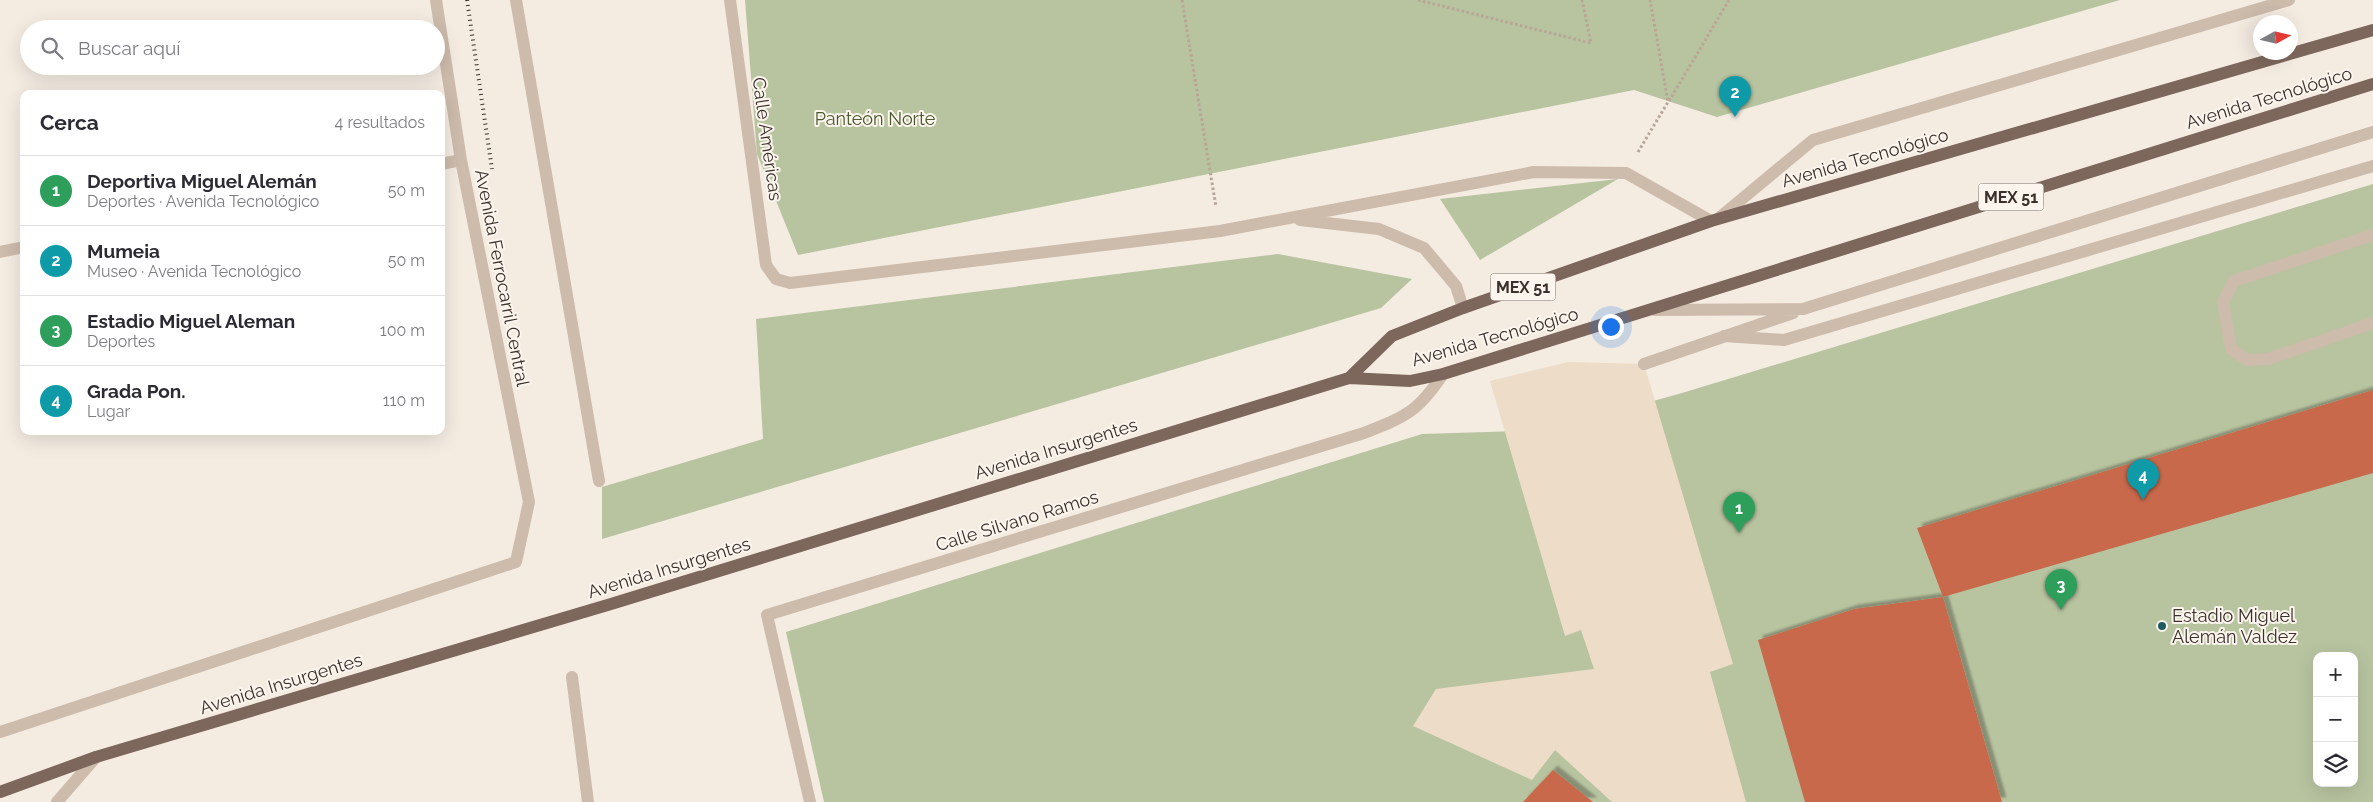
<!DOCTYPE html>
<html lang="es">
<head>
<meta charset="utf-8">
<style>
  body { margin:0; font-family:Raleway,sans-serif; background:#f2f2f3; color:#2b2b33 }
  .controls { position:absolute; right:15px; bottom:15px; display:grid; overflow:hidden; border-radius:10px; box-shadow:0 5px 20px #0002 }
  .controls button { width:45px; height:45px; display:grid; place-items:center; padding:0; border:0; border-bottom:1px solid #e1e1e2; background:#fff; color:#2b2b33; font:25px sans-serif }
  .compass { position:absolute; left:2253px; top:15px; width:45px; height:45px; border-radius:50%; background:#fff; box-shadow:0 5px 20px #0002; rotate:82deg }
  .you { position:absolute; left:1610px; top:326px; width:18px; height:18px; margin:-12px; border:4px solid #fff; border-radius:50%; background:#1a73e8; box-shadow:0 0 0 8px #1a73e833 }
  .badge { display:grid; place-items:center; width:32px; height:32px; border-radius:50%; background:#1f5a5e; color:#fff; font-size:16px; font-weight:700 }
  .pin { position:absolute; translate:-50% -41px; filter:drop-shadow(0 1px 2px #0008) }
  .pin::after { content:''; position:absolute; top:26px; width:18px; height:15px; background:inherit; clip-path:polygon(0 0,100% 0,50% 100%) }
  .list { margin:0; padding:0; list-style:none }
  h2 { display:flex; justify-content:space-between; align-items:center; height:65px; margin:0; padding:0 20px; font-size:21px }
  h2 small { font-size:16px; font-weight:400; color:#7c7c81 }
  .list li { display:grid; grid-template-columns:32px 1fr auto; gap:15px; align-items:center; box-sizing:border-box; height:70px; padding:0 20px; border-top:1px solid #e1e1e2 }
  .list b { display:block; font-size:19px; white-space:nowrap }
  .list p { margin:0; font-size:16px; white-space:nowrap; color:#7c7c81 }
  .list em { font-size:16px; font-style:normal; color:#7c7c81 }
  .icon { flex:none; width:28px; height:28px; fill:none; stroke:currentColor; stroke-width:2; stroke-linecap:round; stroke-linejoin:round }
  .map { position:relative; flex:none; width:2373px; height:802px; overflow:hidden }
  .search { position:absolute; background:#fff; box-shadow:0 5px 20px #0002; left:20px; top:20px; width:425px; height:55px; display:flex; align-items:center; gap:12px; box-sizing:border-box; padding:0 18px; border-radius:28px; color:#7c7c81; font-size:19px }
  .panel { position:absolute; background:#fff; box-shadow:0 5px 20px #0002; left:20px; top:90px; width:425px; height:345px; border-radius:10px }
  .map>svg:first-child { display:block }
  .green { fill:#b8c4a0; fill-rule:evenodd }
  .plaza { fill:#ecdcc8 }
  .building { fill:#c8694b; filter:url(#shadow) }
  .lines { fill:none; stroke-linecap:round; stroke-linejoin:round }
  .path { stroke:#b9a596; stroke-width:3; stroke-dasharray:2.5 2.5; stroke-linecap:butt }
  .minor { stroke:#cdbbac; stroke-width:12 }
  .major { stroke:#7d675c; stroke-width:12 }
  .rail { stroke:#3b302b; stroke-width:4; stroke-dasharray:1 4; stroke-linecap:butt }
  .poi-dot { fill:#1f5a5e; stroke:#fbf5ee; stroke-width:2 }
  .labels { text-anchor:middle; stroke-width:4; stroke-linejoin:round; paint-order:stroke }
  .shield { fill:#fbf5ee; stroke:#756b66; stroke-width:1 }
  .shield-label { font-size:16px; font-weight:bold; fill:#3b302b }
  .street-label { font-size:18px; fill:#3b302b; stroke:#fbf5ee }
  .park-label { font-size:18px; fill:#4a5a2e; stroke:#fbf5ee }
  .poi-label { font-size:18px; fill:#3b302b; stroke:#fbf5ee; text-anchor:start }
</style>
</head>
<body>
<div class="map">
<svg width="2373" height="802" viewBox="0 0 2373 802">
  <defs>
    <filter id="shadow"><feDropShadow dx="4.5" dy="-4.5" stdDeviation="1" flood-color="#0004"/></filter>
  </defs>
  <rect width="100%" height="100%" fill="#f4ebe1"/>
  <!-- green -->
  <path class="green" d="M 745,0 L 2120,0 L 1717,117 L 1634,90 L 798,255 L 757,154 Z
    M 1618,179 L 1480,260 L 1440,199 Z
    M 2373,184 L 2373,802 L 824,802 L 786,632 L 1422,434 L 1549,430 L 1682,393 ZM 2317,656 L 2354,656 L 2354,783 L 2317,783 Z
    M 1278,254 L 1412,279 L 1381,308 L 602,539 L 602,487 L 763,439 L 756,319 Z"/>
  <!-- plaza -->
  <path class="plaza" d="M 1568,362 L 1644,364 L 1733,664 L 1710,672 L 1746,802 L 1612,802 L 1555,750 L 1532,780 L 1413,726 L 1436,689 L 1594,669 L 1581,630 L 1565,636 L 1490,381 Z"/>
  <!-- building -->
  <path class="building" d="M 2373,390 L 2373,473 L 1943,597 L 2002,802 L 1805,802 L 1758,640 L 1854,609 L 1943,597 L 1917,528 Z
    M 1553,770 L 1593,802 L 1523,802 Z"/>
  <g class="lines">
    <!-- path -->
    <path class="path" d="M 1182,0 L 1216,207
      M 1418,0 L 1591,43 L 1582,0
      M 1669,101 L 1729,0
      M 1638,152 L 1668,102 L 1650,0"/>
    <!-- minor -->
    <path class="minor" d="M 516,0 L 599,481
      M 730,0 L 766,265 L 776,279 L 790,283 L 1220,231 L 1534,172 L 1626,173 L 1711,221
      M 441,164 L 461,160
      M 1719,218 L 1813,140 L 2289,0
      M 1300,220 L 1379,229 L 1424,248 L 1456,286 L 1463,308
      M 2373,235 L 2234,281 L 2223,302 L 2231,349 L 2247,360 L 2268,359 L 2373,323
      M 0,252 L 24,247
      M 1655,310 L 1803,309 L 2373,132
      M 1724,336 L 1784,340 L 2373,166
      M 1644,364 L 1793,313
      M 572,677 L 588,802
      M 0,732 L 516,562 L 529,502 L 461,160 L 436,0
      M 57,802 L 96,757
      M 810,802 L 767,615 L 1364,433 C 1405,417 1418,412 1443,374"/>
    <!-- major -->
    <path class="major" d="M 1349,378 L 1392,336 L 1463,308 L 1711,221 L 2373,30
      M 0,792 L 96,757 L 611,604 L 1349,378 L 1410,381 L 1443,374 L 2373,84"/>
    <!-- rail -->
    <path class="rail" d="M 467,0 L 492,169"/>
  </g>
  <!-- markers -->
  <circle class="poi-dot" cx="2162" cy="626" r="5"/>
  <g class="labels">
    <!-- shield labels -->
    <g class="shield">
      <rect x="1978.5" y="183.5" width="65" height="27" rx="4"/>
      <rect x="1490.5" y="273.5" width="65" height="27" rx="4"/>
    </g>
    <g class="shield-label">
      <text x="2011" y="203">MEX 51</text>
      <text x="1523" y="293">MEX 51</text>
    </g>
    <!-- street labels -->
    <g class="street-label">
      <text transform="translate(2269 98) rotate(-17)" y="6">Avenida Tecnológico</text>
      <text transform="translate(767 139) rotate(82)" y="6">Calle Américas</text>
      <text transform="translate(1865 158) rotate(-16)" y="6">Avenida Tecnológico</text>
      <text transform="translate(502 278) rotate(79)" y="6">Avenida Ferrocarril Central</text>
      <text transform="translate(1495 337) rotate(-16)" y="6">Avenida Tecnológico</text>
      <text transform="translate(1056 449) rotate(-17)" y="6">Avenida Insurgentes</text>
      <text transform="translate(1017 521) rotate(-17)" y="6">Calle Silvano Ramos</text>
      <text transform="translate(669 568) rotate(-17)" y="6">Avenida Insurgentes</text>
      <text transform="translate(281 684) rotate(-17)" y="6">Avenida Insurgentes</text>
    </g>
    <!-- park labels -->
    <g class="park-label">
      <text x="875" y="125">Panteón Norte</text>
    </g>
    <!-- poi labels -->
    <g class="poi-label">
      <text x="2172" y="622">Estadio Miguel<tspan x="2172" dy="21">Alemán Valdez</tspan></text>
    </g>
  </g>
</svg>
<div class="controls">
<button>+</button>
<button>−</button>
<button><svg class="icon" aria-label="layers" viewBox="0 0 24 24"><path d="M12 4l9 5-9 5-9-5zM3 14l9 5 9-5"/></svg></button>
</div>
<svg class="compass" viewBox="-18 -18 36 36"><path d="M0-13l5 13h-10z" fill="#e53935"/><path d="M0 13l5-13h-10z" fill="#7c7c81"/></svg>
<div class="you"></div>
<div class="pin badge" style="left:1739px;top:533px;background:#2e9e5b">1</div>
<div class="pin badge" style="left:1735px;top:117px;background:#0f9aa8">2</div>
<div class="pin badge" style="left:2061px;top:610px;background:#2e9e5b">3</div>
<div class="pin badge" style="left:2143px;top:500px;background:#0f9aa8">4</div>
<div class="search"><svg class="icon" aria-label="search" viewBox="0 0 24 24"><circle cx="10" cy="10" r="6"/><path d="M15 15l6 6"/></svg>Buscar aquí</div>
<section class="panel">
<h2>Cerca<small>4 resultados</small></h2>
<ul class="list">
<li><span class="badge" style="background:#2e9e5b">1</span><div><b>Deportiva Miguel Alemán</b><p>Deportes · Avenida Tecnológico</p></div><em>50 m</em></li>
<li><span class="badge" style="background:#0f9aa8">2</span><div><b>Mumeia</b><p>Museo · Avenida Tecnológico</p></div><em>50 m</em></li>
<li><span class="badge" style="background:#2e9e5b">3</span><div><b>Estadio Miguel Aleman</b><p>Deportes</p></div><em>100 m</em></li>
<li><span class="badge" style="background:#0f9aa8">4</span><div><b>Grada Pon.</b><p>Lugar</p></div><em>110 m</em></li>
</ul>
</section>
</div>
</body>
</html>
